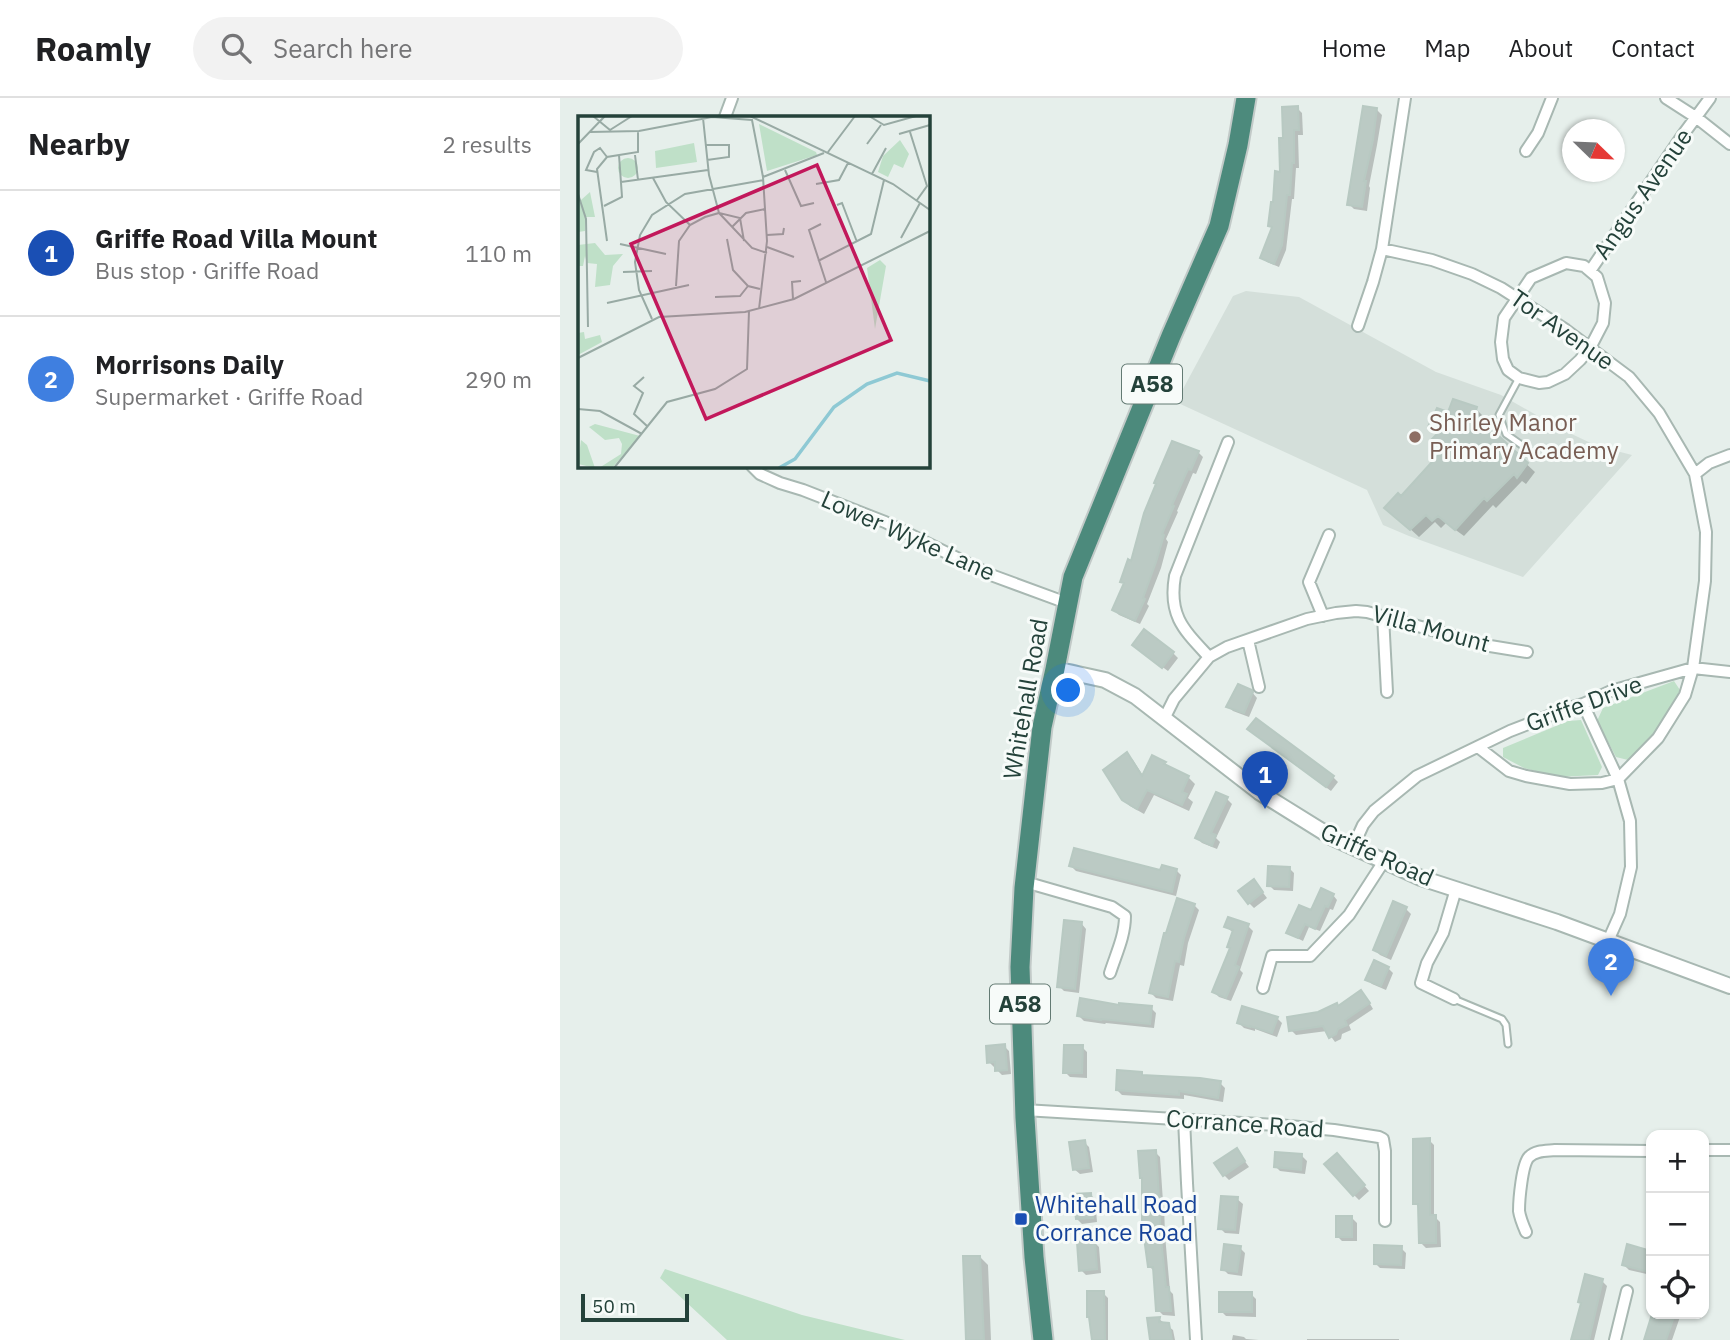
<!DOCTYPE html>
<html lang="en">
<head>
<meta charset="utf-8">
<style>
  body { margin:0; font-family:"IBM Plex Sans",sans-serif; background:#f2f2f2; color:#202124 }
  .controls { position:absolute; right:21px; bottom:21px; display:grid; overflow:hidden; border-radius:14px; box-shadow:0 2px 5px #0004 }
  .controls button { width:63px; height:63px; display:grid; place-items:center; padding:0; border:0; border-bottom:2px solid #e0e0e0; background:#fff; color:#202124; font:35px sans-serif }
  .compass { position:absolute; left:1002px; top:21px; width:63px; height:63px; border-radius:50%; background:#fff; box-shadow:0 2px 5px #0004; rotate:113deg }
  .scale { position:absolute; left:21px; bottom:18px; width:108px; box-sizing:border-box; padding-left:7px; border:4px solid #24423a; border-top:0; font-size:19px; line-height:24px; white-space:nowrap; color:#24423a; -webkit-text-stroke:5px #f7fbf9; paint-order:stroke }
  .you { position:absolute; left:509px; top:593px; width:24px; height:24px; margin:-18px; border:5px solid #fff; border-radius:50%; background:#1a73e8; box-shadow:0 0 0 10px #1a73e833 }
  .badge { display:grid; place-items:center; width:46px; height:46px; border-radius:50%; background:#2563eb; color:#fff; font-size:23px; font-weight:700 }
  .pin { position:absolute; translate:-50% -58px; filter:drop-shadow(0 2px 4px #0008) }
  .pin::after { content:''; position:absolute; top:37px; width:24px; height:21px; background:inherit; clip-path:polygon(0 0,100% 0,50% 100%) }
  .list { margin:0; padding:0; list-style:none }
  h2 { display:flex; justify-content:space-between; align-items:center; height:91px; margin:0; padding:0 28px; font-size:30px }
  h2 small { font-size:23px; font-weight:400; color:#757577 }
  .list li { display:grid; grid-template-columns:46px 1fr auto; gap:21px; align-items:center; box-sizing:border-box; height:126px; padding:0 28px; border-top:2px solid #e0e0e0 }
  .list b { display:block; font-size:26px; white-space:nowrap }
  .list p { margin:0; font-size:23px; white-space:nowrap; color:#757577 }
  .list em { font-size:23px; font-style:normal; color:#757577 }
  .icon { flex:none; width:38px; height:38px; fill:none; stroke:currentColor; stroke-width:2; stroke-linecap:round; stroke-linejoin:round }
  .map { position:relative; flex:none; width:1170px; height:1242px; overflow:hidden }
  header { display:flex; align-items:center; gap:42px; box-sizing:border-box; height:98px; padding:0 35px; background:#fff; border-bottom:2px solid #e0e0e0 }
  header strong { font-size:33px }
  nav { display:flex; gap:38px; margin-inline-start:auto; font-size:24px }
  .search { width:490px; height:63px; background:#f2f2f2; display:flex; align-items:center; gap:18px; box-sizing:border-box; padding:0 24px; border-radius:38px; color:#757577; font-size:26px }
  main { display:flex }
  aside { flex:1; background:#fff }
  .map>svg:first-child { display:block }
  .built { fill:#d4dfda }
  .green { fill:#bfe0c8 }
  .shadow { fill:#0003 }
  .building { fill:#bbcac4; stroke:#b8c9c2; stroke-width:2 }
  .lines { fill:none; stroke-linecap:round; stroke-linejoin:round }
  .service-casing { stroke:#a8b8b2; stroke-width:9 }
  .minor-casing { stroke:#a8b8b2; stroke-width:14 }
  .tertiary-casing { stroke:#a8b8b2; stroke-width:18 }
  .trunk-casing { stroke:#c2cac8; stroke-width:23 }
  .service { stroke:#fff; stroke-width:5 }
  .minor { stroke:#fff; stroke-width:10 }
  .tertiary { stroke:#fff; stroke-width:14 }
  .trunk { stroke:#4c8a7c; stroke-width:19 }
  .education-dot { fill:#8d6e63; stroke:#f7fbf9; stroke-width:2.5 }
  .transit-dot { fill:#1a4fb4; stroke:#f7fbf9; stroke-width:2.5 }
  .labels { text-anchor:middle; stroke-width:6; stroke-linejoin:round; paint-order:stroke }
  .shield { fill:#f7fbf9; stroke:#637a73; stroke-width:2 }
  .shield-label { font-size:23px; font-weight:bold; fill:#24423a }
  .street-label { font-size:24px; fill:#24423a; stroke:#f7fbf9 }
  .education-label { font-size:24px; fill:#785e54; stroke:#f7fbf9; text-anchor:start }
  .transit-label { font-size:24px; fill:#164399; stroke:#f7fbf9; text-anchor:start }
  .inset-river { fill:none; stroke:#8ec9d4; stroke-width:3.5 }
  .inset-road { fill:none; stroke:#98aaa4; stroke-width:2 }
  .view { fill:#c2185b; fill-opacity:0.15; stroke:#c2185b; stroke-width:3.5 }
  .inset-edge { fill:none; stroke:#24423a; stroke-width:3.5 }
</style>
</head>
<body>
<header>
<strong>Roamly</strong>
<div class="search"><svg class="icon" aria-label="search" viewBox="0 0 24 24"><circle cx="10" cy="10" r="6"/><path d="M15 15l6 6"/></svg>Search here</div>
<nav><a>Home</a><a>Map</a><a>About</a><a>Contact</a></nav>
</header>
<main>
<aside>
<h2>Nearby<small>2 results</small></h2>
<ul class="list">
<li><span class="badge" style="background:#1a4fb4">1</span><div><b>Griffe Road Villa Mount</b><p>Bus stop · Griffe Road</p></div><em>110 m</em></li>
<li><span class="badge" style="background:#3f7fe0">2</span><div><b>Morrisons Daily</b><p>Supermarket · Griffe Road</p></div><em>290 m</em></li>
</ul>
</aside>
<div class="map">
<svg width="1170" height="1242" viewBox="0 0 1170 1242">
  <rect width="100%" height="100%" fill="#e6efeb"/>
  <!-- built -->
  <path class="built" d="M 686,193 L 739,199 L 876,274 L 941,297 L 999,330 L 1037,348 L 1072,357 L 963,479 L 849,438 L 823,427 L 807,392 L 616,304 L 673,198 Z"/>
  <!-- green -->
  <path class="green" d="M 1114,583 L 1120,592 L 1115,605 L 1094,638 L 1068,662 L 1056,659 L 1037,623 L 1043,610 Z
    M 1021,622 L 1042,669 L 1038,677 L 998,679 L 964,670 L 943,659 L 943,650 L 1008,623 Z
    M 105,1171 L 242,1217 L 345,1242 L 167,1242 L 100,1180 Z"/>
  <!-- shadow -->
  <path class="shadow" d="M 737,10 L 742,15 L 743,37 L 738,37 L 739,70 L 736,70 L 734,101 L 732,101 L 726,152 L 719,169 L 707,164 L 702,159 L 713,131 L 710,128 L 721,75 L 725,42 Z
    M 817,12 L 822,17 L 817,47 L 809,88 L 810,90 L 807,113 L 794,111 L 789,106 Z
    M 916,311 L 924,319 L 922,325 L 975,374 L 966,386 L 962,383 L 936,410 L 933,407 L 904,438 L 886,425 L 881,430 L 875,424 L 859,439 L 835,417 L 842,401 L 884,354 L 878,337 L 871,329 L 889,316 Z
    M 638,354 L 643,359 L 636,376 L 633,375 L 617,413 L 618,414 L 606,441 L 608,444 L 601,470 L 587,506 L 589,508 L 580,526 L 559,517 L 554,512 L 565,486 L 562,483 Z
    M 579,552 L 613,555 L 618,560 L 608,573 Z
    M 691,593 L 697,600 L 689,619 L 673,613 L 668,608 Z
    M 696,623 L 773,679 L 778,684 L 771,693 L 694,636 L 689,631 Z
    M 567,656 L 573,662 L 584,679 L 605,665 L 611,671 L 628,679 L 635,686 L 628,700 L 633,704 L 629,713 L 594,697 L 584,716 L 570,708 L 563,701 Z
    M 667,701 L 672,706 L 656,740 L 660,744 L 657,751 L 642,745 L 637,740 Z
    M 511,768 L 602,774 L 616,772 L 621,777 L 616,798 L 516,773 Z
    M 729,770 L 734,775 L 733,793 L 714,792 L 709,787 Z
    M 698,788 L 707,800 L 694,810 L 689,805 Z
    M 773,797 L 777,802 L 773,812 L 770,811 L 760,833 L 749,829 L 743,843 L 733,838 L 729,834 Z
    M 634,807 L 639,812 L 628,845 L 624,868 L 620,867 L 613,903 L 596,900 L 591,895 Z
    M 846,811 L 851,816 L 831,862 L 820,857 L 815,852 Z
    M 669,821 L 688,828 L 693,833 L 680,872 L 683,875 L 671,903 L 659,899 L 654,894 L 671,851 L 674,835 L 666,829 Z
    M 521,825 L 526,831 L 519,895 L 504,893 L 499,888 Z
    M 828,870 L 833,875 L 826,892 L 812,886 L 807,881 Z
    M 806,899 L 813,911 L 789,927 L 791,932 L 782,936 L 781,941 L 775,944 L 767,933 L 736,937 L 731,932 L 759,916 Z
    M 561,909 L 591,910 L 596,915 L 594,930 L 546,925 L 545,926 L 524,923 L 519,918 Z
    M 717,920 L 722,925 L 717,939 L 695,931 L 695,933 L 684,930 L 679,925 Z
    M 444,948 L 449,953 L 451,976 L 442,977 L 437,972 L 437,969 L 434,969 L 429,964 Z
    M 522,949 L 527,954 L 527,980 L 510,979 L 505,974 Z
    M 581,976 L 585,979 L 660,985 L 665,990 L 663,1004 L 624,997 L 624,1001 L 562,997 L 557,992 Z
    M 869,1042 L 874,1047 L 874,1118 L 880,1124 L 881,1149 L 866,1150 L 861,1145 L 860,1111 L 855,1105 Z
    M 524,1044 L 529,1049 L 533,1074 L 520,1076 L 514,1071 Z
    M 595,1054 L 600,1059 L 603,1104 L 604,1106 L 605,1137 L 610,1193 L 613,1196 L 615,1218 L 603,1217 L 598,1212 L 595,1174 L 590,1169 L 584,1081 Z
    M 777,1057 L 809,1093 L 799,1102 L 794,1097 Z
    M 681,1058 L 689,1069 L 669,1082 L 664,1077 Z
    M 742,1058 L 747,1063 L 745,1076 L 720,1073 L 715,1068 Z
    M 530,1096 L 535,1101 L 537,1124 L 522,1126 L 517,1121 Z
    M 677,1101 L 683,1106 L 679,1136 L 665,1135 L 660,1130 Z
    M 792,1120 L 797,1125 L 797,1143 L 782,1143 L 777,1138 Z
    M 534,1144 L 539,1149 L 541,1175 L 526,1177 L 521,1172 Z
    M 1069,1149 L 1091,1155 L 1091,1177 L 1069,1172 L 1064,1167 Z
    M 680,1150 L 685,1155 L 682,1178 L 668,1176 L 663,1171 Z
    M 841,1150 L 846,1155 L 845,1171 L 820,1170 L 815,1165 Z
    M 420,1159 L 428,1167 L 431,1242 L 408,1242 Z
    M 1042,1183 L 1047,1188 L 1034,1242 L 1013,1242 Z
    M 543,1195 L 548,1200 L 548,1242 L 533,1242 L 531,1221 L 528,1219 Z
    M 691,1196 L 696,1201 L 696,1219 L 666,1218 L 661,1213 Z
    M 1094,1216 L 1121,1216 L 1112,1242 L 1085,1242 Z
    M 599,1221 L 613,1232 L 615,1242 L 597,1242 Z
    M 673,1237 L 684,1239 L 686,1241 L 699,1242 L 672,1242 Z
    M 747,1241 L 839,1241 L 839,1242 L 747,1242 Z"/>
  <!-- building -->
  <path class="building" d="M 738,8 L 739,32 L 734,32 L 734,65 L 732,65 L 730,97 L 727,97 L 722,147 L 714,166 L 700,160 L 712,129 L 708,128 L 711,104 L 713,104 L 715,73 L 720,74 L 719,40 L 723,40 L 722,9 Z
    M 803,8 L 817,10 L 813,42 L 804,83 L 806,83 L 802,109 L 787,107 Z
    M 893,301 L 917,309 L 915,316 L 968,365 L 957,380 L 954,376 L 927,403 L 924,400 L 895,432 L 878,418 L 872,423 L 866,417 L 850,432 L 824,410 L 838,395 L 841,398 L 881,354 L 870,343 L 879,334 L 868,329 L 877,310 L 888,314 Z
    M 612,343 L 639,353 L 631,372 L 628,371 L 612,407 L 614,408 L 602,436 L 604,437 L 596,464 L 583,500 L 585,501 L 575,523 L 552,512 L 564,485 L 560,484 L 568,461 L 571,463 L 584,415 L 596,386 L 594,385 Z
    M 584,531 L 614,554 L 602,570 L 572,547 Z
    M 678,586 L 692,592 L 693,594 L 684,615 L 666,609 Z
    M 696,620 L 774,678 L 766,689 L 687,631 Z
    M 567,654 L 582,678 L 592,657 L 606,664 L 604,666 L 629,678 L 622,694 L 627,696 L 622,707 L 587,692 L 577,711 L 562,702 L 543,672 Z
    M 656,694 L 668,699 L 651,735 L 656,737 L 652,748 L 635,740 Z
    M 514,750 L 600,772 L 602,767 L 617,771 L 612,794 L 509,768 Z
    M 708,768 L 730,769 L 729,789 L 707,788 Z
    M 694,781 L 703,794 L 688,806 L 678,793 Z
    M 761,790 L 774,796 L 768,809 L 765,808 L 755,831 L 745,826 L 738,840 L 726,835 L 739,807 L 751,812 Z
    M 617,800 L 635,806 L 624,840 L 619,864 L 615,863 L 608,899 L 589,895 L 604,835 L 606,835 Z
    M 833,803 L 847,809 L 826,858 L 813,852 Z
    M 668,819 L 689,826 L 675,867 L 679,869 L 666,900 L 652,894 L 670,850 L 667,849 L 673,832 L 664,829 Z
    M 504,822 L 522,824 L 515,891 L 497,889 Z
    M 814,862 L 829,869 L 821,888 L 805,882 Z
    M 801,892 L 810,905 L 785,922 L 787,927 L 778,931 L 776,936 L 769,940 L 763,928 L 729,933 L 727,919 L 758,914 L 777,905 L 778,908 Z
    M 520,900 L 559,907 L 559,905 L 592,908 L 590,926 L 541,921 L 541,922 L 517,918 Z
    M 682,908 L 718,919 L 712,935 L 690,928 L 690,929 L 677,925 Z
    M 445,946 L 447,972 L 435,973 L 435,964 L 427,965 L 426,948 Z
    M 504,947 L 523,947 L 522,975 L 503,975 Z
    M 557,972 L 582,974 L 582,977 L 640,980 L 661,983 L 658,1000 L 619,993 L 619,997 L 556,992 Z
    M 870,1040 L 870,1117 L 876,1117 L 876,1145 L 859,1145 L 858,1106 L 853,1106 L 853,1041 Z
    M 525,1042 L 529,1070 L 513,1072 L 509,1044 Z
    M 677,1050 L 685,1063 L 663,1078 L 654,1065 Z
    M 596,1052 L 599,1099 L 600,1099 L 600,1131 L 606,1189 L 609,1189 L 611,1213 L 596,1213 L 593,1169 L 588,1169 L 582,1125 L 582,1080 L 580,1080 L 578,1053 Z
    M 715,1054 L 742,1056 L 741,1072 L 714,1069 Z
    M 777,1055 L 805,1087 L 793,1098 L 764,1066 Z
    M 531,1095 L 533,1120 L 516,1121 L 513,1096 Z
    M 661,1098 L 678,1099 L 675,1132 L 658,1131 Z
    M 776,1118 L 792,1118 L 792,1139 L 776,1139 Z
    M 535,1143 L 537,1171 L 519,1173 L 517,1144 Z
    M 664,1146 L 681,1148 L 677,1174 L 661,1172 Z
    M 1067,1146 L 1091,1153 L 1089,1174 L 1062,1167 Z
    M 814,1147 L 842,1148 L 841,1167 L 814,1166 Z
    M 403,1158 L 420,1158 L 424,1242 L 406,1242 Z
    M 1025,1176 L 1043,1181 L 1029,1242 L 1011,1242 L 1021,1205 L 1018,1204 Z
    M 527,1193 L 544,1193 L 545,1242 L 532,1242 L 529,1219 L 527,1219 Z
    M 659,1194 L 692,1194 L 692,1214 L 659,1214 Z
    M 1092,1216 L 1115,1216 L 1106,1242 L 1084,1242 Z
    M 600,1219 L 599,1224 L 609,1225 L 612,1242 L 590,1242 L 587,1220 Z"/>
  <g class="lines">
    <defs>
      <path id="service" d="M 959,280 L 939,317 L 946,336 L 970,353
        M 894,901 L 942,921 L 946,927 L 948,946"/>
      <path id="minor" d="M 1106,0 L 1137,20 L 1170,46
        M 165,19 L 172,0
        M 966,53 L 978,35 L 992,0
        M 1006,165 L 1024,168 L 1037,179 L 1045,205 L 1043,225 L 1030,250 L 1020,262 L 1005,276 L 988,284 L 979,285 L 959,280 L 948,272 L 943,261 L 941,244 L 944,220 L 971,180 Z
        M 1030,173 L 1122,38 L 1150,0
        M 798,228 L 813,184 L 822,151 L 845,0
        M 192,368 L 200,376 L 220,385 L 243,392 L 325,424 L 431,477 L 507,505
        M 1135,376 L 1149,365 L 1170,357
        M 763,518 L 749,484 L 769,437
        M 823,518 L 827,594
        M 688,542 L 699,589
        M 649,559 C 624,532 608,518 615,478 L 668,344
        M 1023,606 L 1058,681 L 1070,723 L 1071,769 L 1060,816 L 1048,843
        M 604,621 L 614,601 L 649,559 L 667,549 L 747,521 L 776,515 L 796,513 L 807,514 L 930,548 L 967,554
        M 918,649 L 949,673 L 966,678 L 1010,686 L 1042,685 L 1058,681 L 1098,640 L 1125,597 L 1133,570 L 1170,574
        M 793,749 L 803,727 L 814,713 L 857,678 L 950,633 L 1009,610 L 1023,606 L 1051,593 L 1133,570 L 1145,483 L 1146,434 L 1135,376 L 1099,315 L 1069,279 L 1006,232 L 941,190 L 912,176 L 872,162 L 822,151
        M 465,784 L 552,809 L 565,818 C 565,838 556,856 550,875
        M 703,890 L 712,858 L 750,858 L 789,817 L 824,763
        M 894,901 L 861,885 L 867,865 L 883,835 L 896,791
        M 464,1012 L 717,1027 L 774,1032 L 819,1039 L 823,1041 L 825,1053 L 825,1123
        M 624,1021 L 627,1085 L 636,1242
        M 1144,1052 L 1170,1052
        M 966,1134 C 963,1127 960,1120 959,1113 C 959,1102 962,1066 969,1059 C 976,1052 986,1053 995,1052 L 1091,1053
        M 1055,1242 L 1067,1193"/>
      <path id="tertiary" d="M 495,571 L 545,582 L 575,598 L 699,694 L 773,740 L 861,780 L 997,824 L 1170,888"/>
      <path id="trunk" d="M 483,1242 L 474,1159 L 465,1020 L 460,869 L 464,790 L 482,629 L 495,571 L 513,479 L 611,238 L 659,128 L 678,47 L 686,0"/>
    </defs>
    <!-- service casing -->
    <use href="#service" class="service-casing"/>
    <!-- minor casing -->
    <use href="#minor" class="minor-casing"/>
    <!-- tertiary casing -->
    <use href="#tertiary" class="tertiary-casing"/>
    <!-- trunk casing -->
    <use href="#trunk" class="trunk-casing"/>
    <!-- service -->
    <use href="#service" class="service"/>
    <!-- minor -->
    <use href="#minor" class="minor"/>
    <!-- tertiary -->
    <use href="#tertiary" class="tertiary"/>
    <!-- trunk -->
    <use href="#trunk" class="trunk"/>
  </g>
  <!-- markers -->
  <circle class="education-dot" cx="855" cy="339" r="7"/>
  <rect class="transit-dot" x="454" y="1114" width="14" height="14" rx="3.5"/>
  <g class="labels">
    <!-- shield labels -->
    <g class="shield">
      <rect x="562" y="266.5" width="60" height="39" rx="5"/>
      <rect x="430" y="886.5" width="60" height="39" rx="5"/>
    </g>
    <g class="shield-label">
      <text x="592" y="294">A58</text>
      <text x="460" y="914">A58</text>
    </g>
    <!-- street labels -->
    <g class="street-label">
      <text transform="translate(1083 96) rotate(-55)" y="8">Angus Avenue</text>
      <text transform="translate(1002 232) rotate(35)" y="8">Tor Avenue</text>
      <text transform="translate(348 438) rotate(24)" y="8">Lower Wyke Lane</text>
      <text transform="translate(871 531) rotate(15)" y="8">Villa Mount</text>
      <text transform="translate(466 601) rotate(-80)" y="8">Whitehall Road</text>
      <text transform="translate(1024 606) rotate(-20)" y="8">Griffe Drive</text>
      <text transform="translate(817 757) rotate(24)" y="8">Griffe Road</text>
      <text transform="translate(685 1026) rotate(4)" y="8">Corrance Road</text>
    </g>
    <!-- education labels -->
    <g class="education-label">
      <text x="869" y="333">Shirley Manor<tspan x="869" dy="28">Primary Academy</tspan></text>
    </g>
    <!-- transit labels -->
    <g class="transit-label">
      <text x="475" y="1115">Whitehall Road<tspan x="475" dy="28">Corrance Road</tspan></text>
    </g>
  </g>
  <!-- overview -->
  <g transform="translate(18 18)">
    <rect width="352" height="352" fill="#e6efeb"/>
    <path d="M 181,8 L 238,36 L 239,39 L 189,55 ZM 322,24 L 331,38 L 325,52 L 316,48 L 310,61 L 300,56 L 305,40 ZM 116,27 L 119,46 L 78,52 L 77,35 ZM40 52a10 10 0 1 1 20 0a10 10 0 1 1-20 0ZM 12,76 L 17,101 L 7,101 L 7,115 L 0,116 L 0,81 L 3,84 ZM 17,127 L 27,139 L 45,138 L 35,150 L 32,169 L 17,171 L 19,148 L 9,147 L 7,140 L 5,150 L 0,150 L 0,129 ZM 302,144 L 308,150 L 297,213 L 289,152 ZM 6,216 L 7,223 L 22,219 L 24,226 L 0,239 L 0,217 ZM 17,308 L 62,320 L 34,352 L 21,352 L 43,338 L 44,328 L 41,322 L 27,324 L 11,311 ZM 3,324 L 9,329 L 17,352 L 0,348 Z" fill="#bfe0c8"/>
    <path class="inset-river" d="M 201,352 L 217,343 L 256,291 L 289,268 L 319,257 L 352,265"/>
    <path class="inset-road" d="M 15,0 L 32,14M 172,0 L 315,68 L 352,94M 291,0 L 306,9 L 338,0M 125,2 L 131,59 L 141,97 L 162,102 L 166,125M 32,14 L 54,0M 12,16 L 61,15 L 134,1 L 174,4 L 185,61 L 189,125 L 181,193M 332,16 L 349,70 L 339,84M 321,18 L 352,9M 0,28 L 27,0M 289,28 L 303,9M 127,29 L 151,29 L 151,41 L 129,44M 250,36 L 277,0M 57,39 L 60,64M 207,54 L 223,90 L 236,87M 19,56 L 8,54 L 16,36 L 22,32 L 29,41M 294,58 L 308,32M 185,61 L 246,37M 75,62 L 88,86 L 112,109M 43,66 L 130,54M 238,68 L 261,64 L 270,47M 0,78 L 8,103 L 10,211M 259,89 L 264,87 L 279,126M 26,90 L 44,81 L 41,39M 243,108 L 231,114 L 248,166M 154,111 L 168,97 L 187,93M 189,119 L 205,118 L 206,112M 323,122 L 342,87M 149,123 L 155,154 L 170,170 L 182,173M 29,125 L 19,53 L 29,41 L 60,36 L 60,15M 42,128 L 88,138M 189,131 L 216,141M 240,145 L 293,118 L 306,64M 45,156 L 74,155M 98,170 L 101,125 L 112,109 L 127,101 L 141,97 L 174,132 L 189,137M 137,181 L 162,180 L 170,170M 215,183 L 214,166 L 223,165M 29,187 L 111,169M 74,203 L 61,174 L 57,146 L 62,119 L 74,99 L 107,78 L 186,64M 0,242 L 81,201 L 167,196 L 216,183 L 352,115M 66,261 L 56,270 L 65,277 L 56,298 L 69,310M 0,293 L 22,295 L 64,318M 36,352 L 89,286 L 137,273 L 169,253 L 171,195"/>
    <path class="view" d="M 239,49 L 313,224 L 128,303 L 53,128 Z"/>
    <rect width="352" height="352" class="inset-edge"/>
  </g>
</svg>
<div class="controls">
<button>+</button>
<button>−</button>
<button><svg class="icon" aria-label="locate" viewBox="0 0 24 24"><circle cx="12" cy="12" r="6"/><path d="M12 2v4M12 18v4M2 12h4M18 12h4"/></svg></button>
</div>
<svg class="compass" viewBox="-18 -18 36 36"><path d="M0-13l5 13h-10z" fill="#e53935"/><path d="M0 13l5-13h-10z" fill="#757577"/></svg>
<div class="scale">50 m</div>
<div class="you"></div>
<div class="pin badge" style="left:705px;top:711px;background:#1a4fb4">1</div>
<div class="pin badge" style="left:1051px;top:898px;background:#3f7fe0">2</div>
</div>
</main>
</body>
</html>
